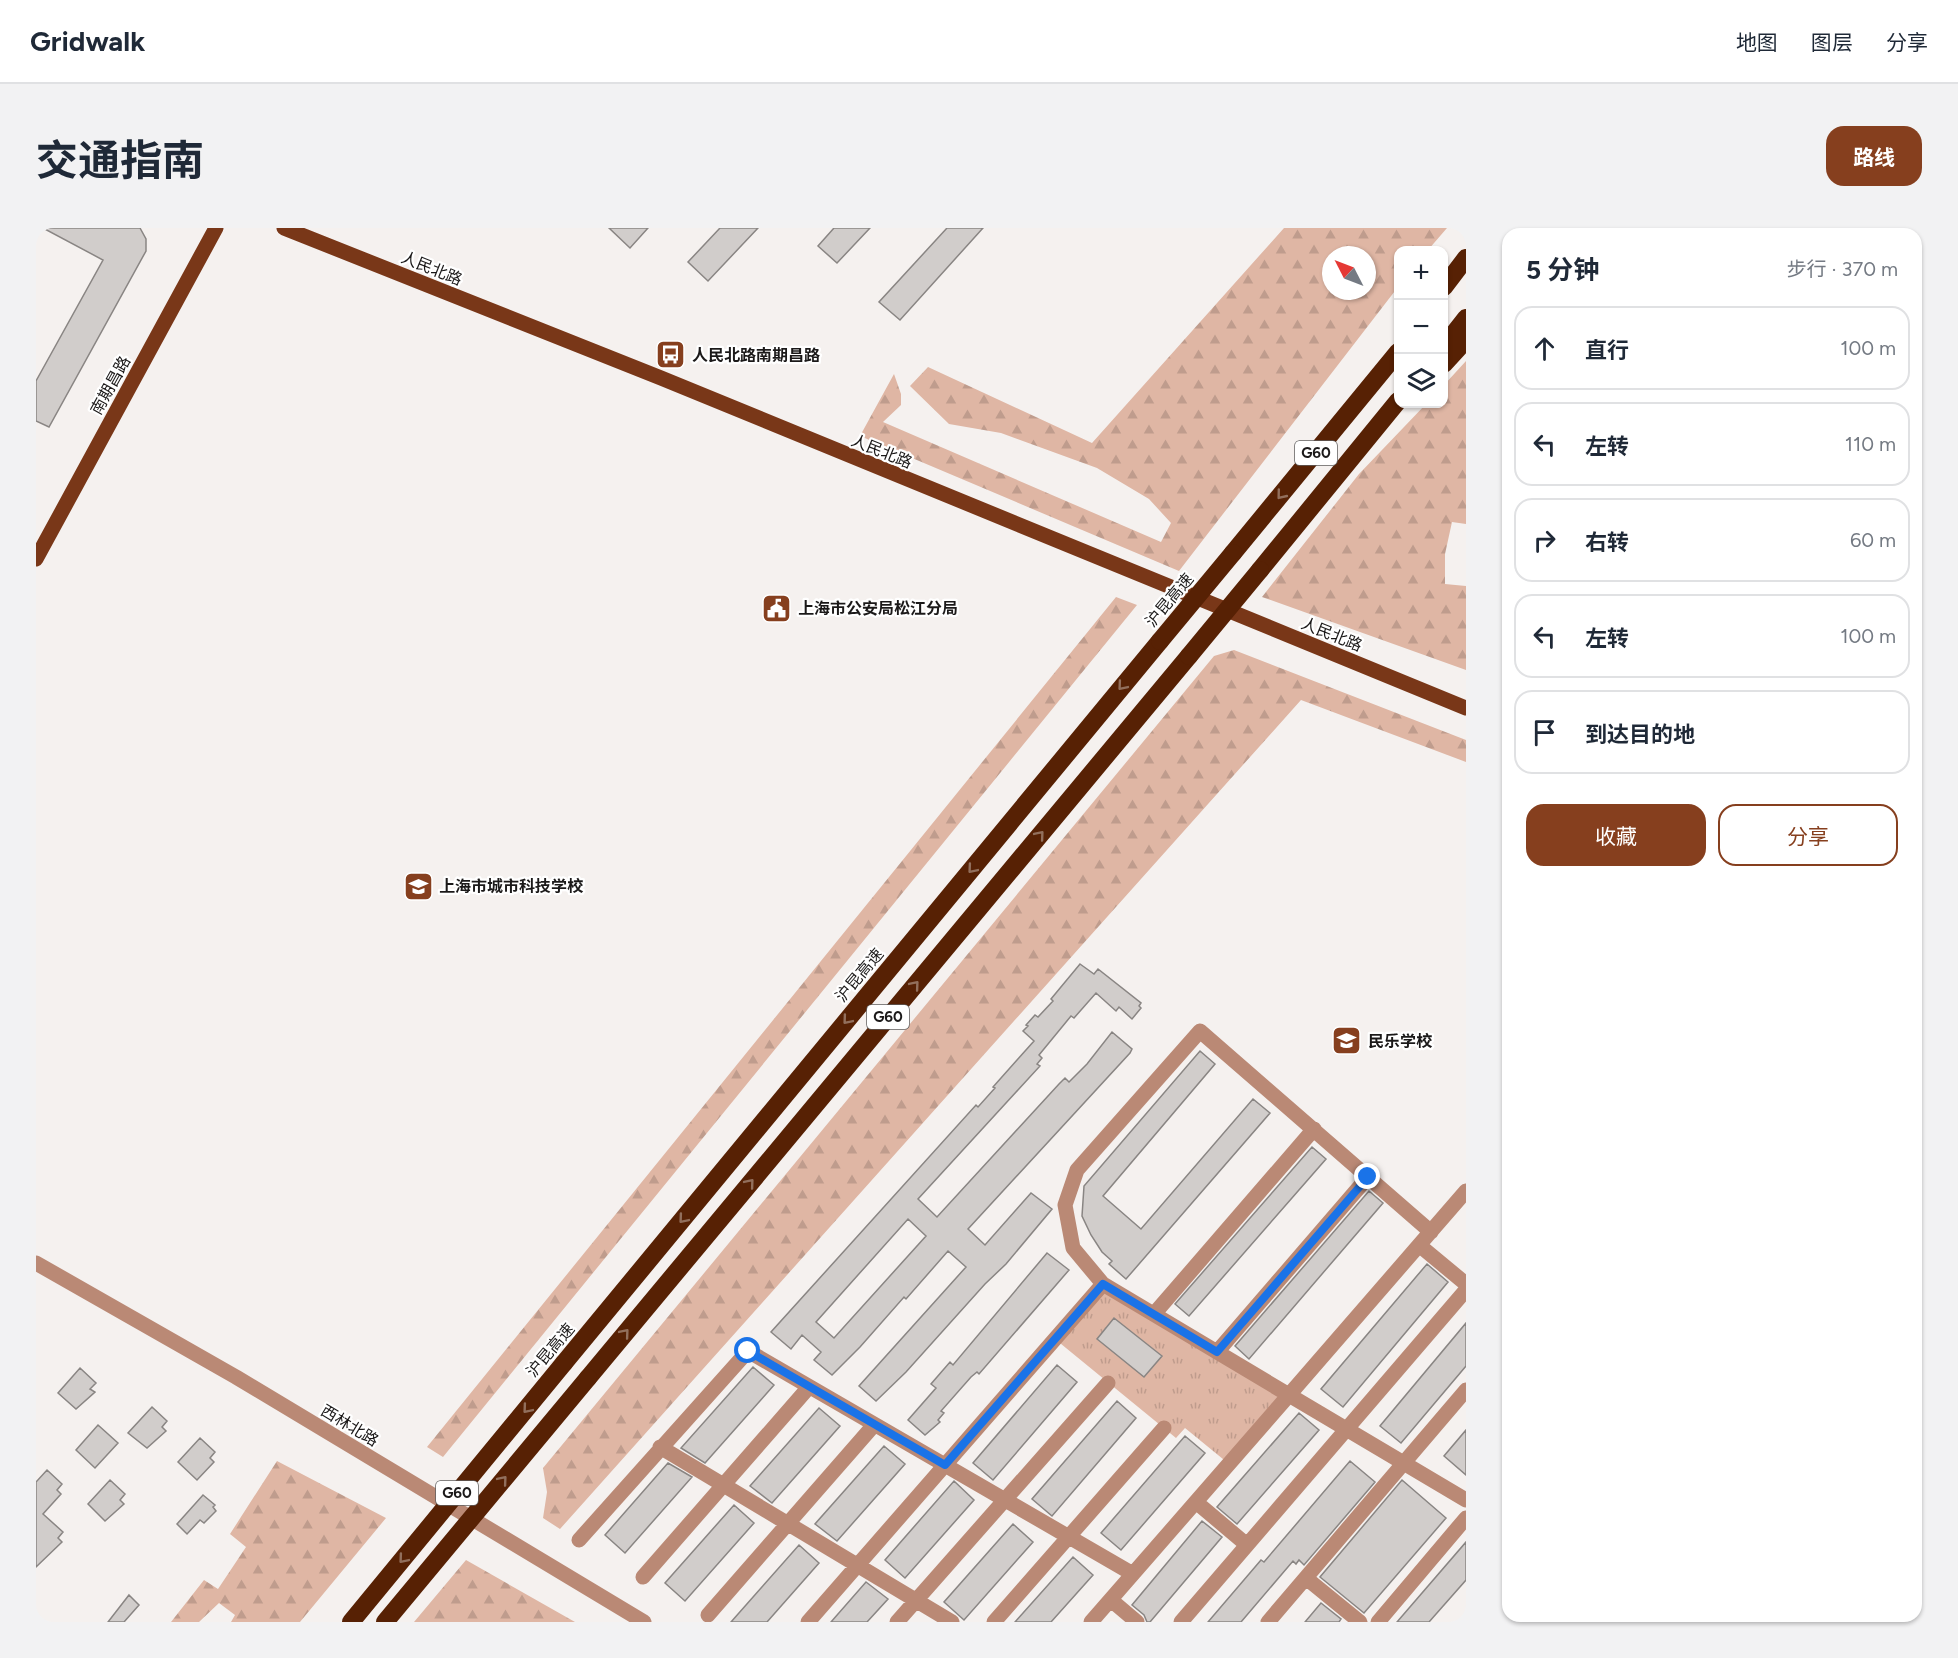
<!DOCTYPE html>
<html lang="zh">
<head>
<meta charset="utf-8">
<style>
  body { margin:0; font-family:Figtree,"Noto Sans SC",sans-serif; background:#f2f2f3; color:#1f2937 }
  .controls { position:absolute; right:18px; top:18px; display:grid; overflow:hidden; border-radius:12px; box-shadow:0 2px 4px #0004 }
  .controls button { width:54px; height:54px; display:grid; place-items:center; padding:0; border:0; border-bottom:2px solid #e0e1e3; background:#fff; color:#1f2937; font:30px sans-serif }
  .compass { position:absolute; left:1286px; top:18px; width:54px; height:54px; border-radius:50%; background:#fff; box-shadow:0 2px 4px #0004; rotate:312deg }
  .stop { position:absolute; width:18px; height:18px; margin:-14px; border:4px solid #1a73e8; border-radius:50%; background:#fff }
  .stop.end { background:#1a73e8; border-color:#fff; box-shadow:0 2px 6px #0008 }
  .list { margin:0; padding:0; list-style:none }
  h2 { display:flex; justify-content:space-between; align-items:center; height:78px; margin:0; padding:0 24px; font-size:26px }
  h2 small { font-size:20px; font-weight:400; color:#747a83 }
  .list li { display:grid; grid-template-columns:39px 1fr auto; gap:18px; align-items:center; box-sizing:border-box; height:84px; margin:0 12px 12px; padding:0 12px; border:2px solid #e0e1e3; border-radius:18px }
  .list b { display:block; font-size:22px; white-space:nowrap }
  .list em { font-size:20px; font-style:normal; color:#747a83 }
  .actions { display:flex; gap:12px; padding:18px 24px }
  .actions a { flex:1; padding:14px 0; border:2px solid #863f1e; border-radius:18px; text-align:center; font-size:21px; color:#863f1e }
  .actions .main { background:#863f1e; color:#fff }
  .icon { flex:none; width:33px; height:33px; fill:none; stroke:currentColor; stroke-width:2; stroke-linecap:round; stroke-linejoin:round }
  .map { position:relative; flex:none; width:1430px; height:1394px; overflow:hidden; border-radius:18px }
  header { display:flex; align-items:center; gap:36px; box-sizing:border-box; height:84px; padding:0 30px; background:#fff; border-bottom:2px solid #e0e1e3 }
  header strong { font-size:28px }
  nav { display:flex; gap:33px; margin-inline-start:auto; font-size:21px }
  .intro { display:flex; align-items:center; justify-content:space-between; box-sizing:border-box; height:144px; padding:0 36px }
  h1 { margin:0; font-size:42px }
  .button { padding:15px 27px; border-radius:18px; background:#863f1e; color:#fff; font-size:21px; font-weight:700 }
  main { display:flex; gap:36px; padding:0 36px }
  aside { flex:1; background:#fff; border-radius:18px; box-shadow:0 2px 4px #0004 }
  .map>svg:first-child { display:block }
  .grass { fill:url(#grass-tufts) }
  .forest { fill:url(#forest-firs); fill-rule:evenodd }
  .building { fill:#d1cdcb; stroke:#898583; stroke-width:1.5; fill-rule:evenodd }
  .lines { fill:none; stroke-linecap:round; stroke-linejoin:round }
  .minor { stroke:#ba8975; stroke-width:15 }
  .major { stroke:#793718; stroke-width:15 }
  .highway { stroke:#572104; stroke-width:18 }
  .highway-bridge { stroke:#572104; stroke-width:18 }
  .oneway { stroke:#926f5c }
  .route { stroke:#1a73e8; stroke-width:8 }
  .labels { text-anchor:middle; stroke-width:4.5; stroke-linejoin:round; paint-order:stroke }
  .shield { fill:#fff; stroke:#5f5e5e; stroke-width:1.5 }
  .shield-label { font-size:15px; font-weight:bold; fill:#1b1919 }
  .street-label { font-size:16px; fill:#1b1919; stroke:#fff }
  .poi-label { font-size:16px; font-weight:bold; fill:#1b1919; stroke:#fff; text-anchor:start }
</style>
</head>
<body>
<header>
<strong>Gridwalk</strong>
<nav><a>地图</a><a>图层</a><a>分享</a></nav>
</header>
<div class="intro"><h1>交通指南</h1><a class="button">路线</a></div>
<main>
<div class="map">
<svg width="1430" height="1394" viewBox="0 0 1430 1394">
  <defs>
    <pattern id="grass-tufts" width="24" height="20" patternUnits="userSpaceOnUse" patternTransform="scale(1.5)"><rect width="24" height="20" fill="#dfb6a4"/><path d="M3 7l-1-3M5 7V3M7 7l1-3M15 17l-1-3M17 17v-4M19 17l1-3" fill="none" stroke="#bf9c8d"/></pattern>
    <pattern id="forest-firs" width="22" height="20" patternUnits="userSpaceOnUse" patternTransform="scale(1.5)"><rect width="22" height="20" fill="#dfb6a4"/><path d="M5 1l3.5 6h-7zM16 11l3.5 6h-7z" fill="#bf9c8d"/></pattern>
  </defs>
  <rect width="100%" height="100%" fill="#f5f1ef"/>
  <!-- grass -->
  <path class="grass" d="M 1067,1056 L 1253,1167 L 1193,1236 L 1149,1200 L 1140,1210 L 1019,1111 Z"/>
  <!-- forest -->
  <path class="forest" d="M 1248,0 L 1411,0 L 1392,22 L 1362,22 L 1362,59 L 1143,343 L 824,208 L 858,146 L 865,166 L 865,177 L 847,194 L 1125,314 L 1135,295 L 1113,271 L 1061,240 L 965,205 L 913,196 L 874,158 L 892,139 L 1056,215 ZM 1295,27 L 1331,27 L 1331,63 L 1295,63 Z
    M 1430,133 L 1430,296 L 1416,294 L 1409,326 L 1409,356 L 1430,358 L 1430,442 L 1226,369 L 1323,246 L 1390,176 L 1408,176 L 1408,157 Z
    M 1080,369 L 1101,377 L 407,1229 L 391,1219 Z
    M 1198,422 L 1430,512 L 1430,534 L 1265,472 L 524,1301 L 507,1290 L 511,1264 L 507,1240 L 1178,428 Z
    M 241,1233 L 350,1290 L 264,1394 L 195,1394 L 199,1387 L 183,1375 L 163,1394 L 135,1394 L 168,1352 L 182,1361 L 210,1319 L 194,1306 Z
    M 430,1332 L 539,1394 L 378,1394 Z"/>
  <!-- building -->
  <path class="building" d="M 7,0 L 104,0 L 110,11 L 110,23 L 13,199 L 0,193 L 0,153 L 67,32 Z
    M 573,0 L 612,0 L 594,20 Z
    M 684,0 L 722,0 L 672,53 L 652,34 Z
    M 798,0 L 834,0 L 801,35 L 782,18 Z
    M 911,0 L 947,0 L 864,92 L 843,74 Z
    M 1044,736 L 1058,746 L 1062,741 L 1105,775 L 1103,778 L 1105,780 L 1096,791 L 1083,779 L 1080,783 L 1060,765 L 1038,790 L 1035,788 L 1003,827 L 1006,830 L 1001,836 L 1004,838 L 882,971 L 901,989 L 1023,856 L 1029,850 L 1033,854 L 1051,836 L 1076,804 L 1096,821 L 1094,825 L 932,1001 L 949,1017 L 995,965 L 1016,981 L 970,1036 L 949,1056 L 870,1144 L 840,1173 L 823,1158 L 930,1039 L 912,1023 L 870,1071 L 868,1069 L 824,1119 L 796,1147 L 778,1132 L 785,1124 L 766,1107 L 755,1121 L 735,1104 L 940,877 L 942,879 L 959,860 L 957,859 L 998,813 L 987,803 L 992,798 L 990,797 L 999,787 L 1002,789 L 1017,773 L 1015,771 ZM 872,991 L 890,1008 L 798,1110 L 780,1094 Z
    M 1164,823 L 1179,836 L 1067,968 L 1105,1001 L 1217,871 L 1234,885 L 1090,1051 L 1073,1036 L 1076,1033 L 1066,1024 L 1055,1007 L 1046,988 L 1048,958 Z
    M 1276,919 L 1290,931 L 1153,1088 L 1139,1076 Z
    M 1333,963 L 1347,975 L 1213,1131 L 1199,1118 Z
    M 1011,1025 L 1033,1042 L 943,1146 L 941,1144 L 935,1149 L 905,1183 L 908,1185 L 902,1192 L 904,1194 L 889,1207 L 872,1192 L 900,1160 L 895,1156 L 914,1134 L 917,1137 Z
    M 1391,1036 L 1412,1054 L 1307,1179 L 1285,1161 Z
    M 1078,1090 L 1126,1128 L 1108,1149 L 1061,1111 Z
    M 1430,1095 L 1430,1138 L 1365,1215 L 1344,1198 Z
    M 1021,1137 L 1041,1154 L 957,1252 L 937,1235 Z
    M 717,1139 L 738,1157 L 669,1235 L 645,1220 Z
    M 44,1140 L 60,1155 L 54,1161 L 59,1164 L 40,1181 L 22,1165 Z
    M 1081,1173 L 1100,1190 L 1016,1288 L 996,1271 Z
    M 116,1179 L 131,1193 L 126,1199 L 130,1203 L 111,1220 L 92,1205 Z
    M 783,1180 L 804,1198 L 736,1275 L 714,1258 Z
    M 1263,1185 L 1283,1202 L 1201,1296 L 1181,1279 Z
    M 62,1197 L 82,1215 L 59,1240 L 40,1222 Z
    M 1430,1202 L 1430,1247 L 1408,1228 Z
    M 1149,1208 L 1169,1225 L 1085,1322 L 1065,1305 Z
    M 164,1210 L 179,1224 L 174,1230 L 178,1234 L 161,1252 L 142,1234 Z
    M 848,1218 L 869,1236 L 801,1313 L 779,1296 Z
    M 1314,1233 L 1339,1254 L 1268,1337 L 1263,1332 L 1260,1336 L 1257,1333 L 1205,1394 L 1172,1394 L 1225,1332 L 1228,1334 Z
    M 632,1235 L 656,1249 L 589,1325 L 569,1307 Z
    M 11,1242 L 26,1256 L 21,1262 L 25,1266 L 7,1286 L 27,1304 L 22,1310 L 26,1314 L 0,1339 L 0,1254 Z
    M 74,1252 L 89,1266 L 84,1272 L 88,1276 L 69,1293 L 52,1276 Z
    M 1366,1252 L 1410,1290 L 1328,1385 L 1284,1349 Z
    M 918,1253 L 938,1272 L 869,1350 L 849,1332 Z
    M 167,1267 L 179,1277 L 177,1279 L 180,1283 L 168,1295 L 164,1292 L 151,1306 L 141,1296 Z
    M 698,1277 L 718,1295 L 649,1373 L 629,1355 Z
    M 1166,1293 L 1186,1309 L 1114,1394 L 1111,1394 L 1108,1387 L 1096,1377 Z
    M 977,1296 L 997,1314 L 928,1392 L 908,1374 Z
    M 1430,1314 L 1430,1352 L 1393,1394 L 1361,1394 Z
    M 763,1317 L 783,1335 L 731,1394 L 695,1394 Z
    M 1037,1329 L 1057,1347 L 1015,1394 L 979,1394 Z
    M 830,1354 L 852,1371 L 831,1394 L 795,1394 Z
    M 93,1367 L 103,1377 L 88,1394 L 72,1394 Z
    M 1285,1375 L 1305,1391 L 1303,1394 L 1269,1394 Z"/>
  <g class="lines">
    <!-- minor -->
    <path class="minor" d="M 1383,1017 L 1430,1056
      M 0,1035 L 200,1149 L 608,1394
      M 1067,1056 L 1037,1020 L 1029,977 L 1041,942 L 1164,803 L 1395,1004
      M 1118,1086 L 1278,901
      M 1181,1124 L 1332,949
      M 624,1219 L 916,1394
      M 1160,1274 L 1211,1317
      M 543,1312 L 712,1123 L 1097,1346
      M 607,1349 L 773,1159
      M 1270,1350 L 1324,1394
      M 1075,1372 L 1101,1394
      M 672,1387 L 838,1197
      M 772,1394 L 1067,1056 L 1253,1167 L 1430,963
      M 861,1394 L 1072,1155
      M 958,1394 L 1128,1200
      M 1055,1394 L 1253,1167 L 1430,1272
      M 1145,1394 L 1430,1062
      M 1232,1394 L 1430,1162
      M 1342,1394 L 1430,1290"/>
    <!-- major -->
    <path class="major" d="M 248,0 L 625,150 L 1430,480
      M 0,331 L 180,0"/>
    <!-- highway -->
    <path class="highway" d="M 1408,59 L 1430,30
      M 1408,118 L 1430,90
      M 1408,136 L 1430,112
      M 1197,325 L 1362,124
      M 1224,342 L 1362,173
      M 528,1135 L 1124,413
      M 552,1150 L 1153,428"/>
    <!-- highway-bridge -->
    <path class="highway-bridge" d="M 1124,413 L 1197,325
      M 1153,428 L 1224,342
      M 315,1394 L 528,1135
      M 349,1394 L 552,1150"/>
  </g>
  <!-- one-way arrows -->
  <defs><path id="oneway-chevron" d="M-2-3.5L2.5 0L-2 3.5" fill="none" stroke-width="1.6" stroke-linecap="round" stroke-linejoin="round" transform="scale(1.5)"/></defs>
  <g class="oneway">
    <use href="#oneway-chevron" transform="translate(1245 267) rotate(129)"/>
    <use href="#oneway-chevron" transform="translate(1086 458) rotate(130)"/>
    <use href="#oneway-chevron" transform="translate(1004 607) rotate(-50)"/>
    <use href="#oneway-chevron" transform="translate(936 641) rotate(130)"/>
    <use href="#oneway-chevron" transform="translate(879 757) rotate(-50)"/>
    <use href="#oneway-chevron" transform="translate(811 792) rotate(130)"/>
    <use href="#oneway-chevron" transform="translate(714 955) rotate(-50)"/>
    <use href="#oneway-chevron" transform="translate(647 991) rotate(130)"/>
    <use href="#oneway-chevron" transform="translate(589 1105) rotate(-50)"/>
    <use href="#oneway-chevron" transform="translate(491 1181) rotate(130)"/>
    <use href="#oneway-chevron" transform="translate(467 1252) rotate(-50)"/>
    <use href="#oneway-chevron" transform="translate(367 1331) rotate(130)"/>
  </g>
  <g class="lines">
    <!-- route -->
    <path class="route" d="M 712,1123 L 909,1237 L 1067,1056 L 1181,1124 L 1332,949"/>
  </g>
  <!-- icons -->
  <defs>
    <symbol id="bus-square" viewBox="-11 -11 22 22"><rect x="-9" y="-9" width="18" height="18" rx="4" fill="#863f1e" stroke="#fff"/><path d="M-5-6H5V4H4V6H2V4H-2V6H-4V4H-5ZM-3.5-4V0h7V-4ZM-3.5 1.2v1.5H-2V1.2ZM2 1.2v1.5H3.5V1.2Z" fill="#fff"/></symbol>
    <symbol id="civic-square" viewBox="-11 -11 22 22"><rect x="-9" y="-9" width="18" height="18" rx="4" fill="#863f1e" stroke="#fff"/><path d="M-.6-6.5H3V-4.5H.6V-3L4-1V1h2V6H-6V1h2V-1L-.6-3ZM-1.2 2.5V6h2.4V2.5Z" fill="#fff"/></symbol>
    <symbol id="school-square" viewBox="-11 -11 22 22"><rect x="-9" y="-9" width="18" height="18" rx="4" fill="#863f1e" stroke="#fff"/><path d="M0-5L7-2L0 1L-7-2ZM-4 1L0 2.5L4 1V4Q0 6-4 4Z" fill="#fff"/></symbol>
  </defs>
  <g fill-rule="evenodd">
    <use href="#bus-square" x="618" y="110" width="33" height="33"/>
    <use href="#civic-square" x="724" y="364" width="33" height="33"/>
    <use href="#school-square" x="366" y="642" width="33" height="33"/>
    <use href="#school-square" x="1294" y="796" width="33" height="33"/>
  </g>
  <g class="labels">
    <!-- shield labels -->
    <g class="shield">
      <rect x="1259" y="213" width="42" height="24" rx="4.5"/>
      <rect x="831" y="777" width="42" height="24" rx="4.5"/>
      <rect x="400" y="1253" width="42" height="24" rx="4.5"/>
    </g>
    <g class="shield-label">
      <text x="1280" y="230">G60</text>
      <text x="852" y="794">G60</text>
      <text x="421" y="1270">G60</text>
    </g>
    <!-- street labels -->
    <g class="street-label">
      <text transform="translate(396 40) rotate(22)" y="6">人民北路</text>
      <text transform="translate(74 157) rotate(-61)" y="6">南期昌路</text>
      <text transform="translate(846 223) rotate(22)" y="6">人民北路</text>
      <text transform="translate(1133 372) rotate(-50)" y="6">沪昆高速</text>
      <text transform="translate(1296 406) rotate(22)" y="6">人民北路</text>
      <text transform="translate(823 747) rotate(-50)" y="6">沪昆高速</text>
      <text transform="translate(514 1122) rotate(-50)" y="6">沪昆高速</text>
      <text transform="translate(314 1197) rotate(31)" y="6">西林北路</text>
    </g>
    <!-- poi labels -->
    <g class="poi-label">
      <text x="656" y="133">人民北路南期昌路</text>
      <text x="762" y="386">上海市公安局松江分局</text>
      <text x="403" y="664">上海市城市科技学校</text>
      <text x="1332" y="819">民乐学校</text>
    </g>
  </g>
</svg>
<div class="controls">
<button>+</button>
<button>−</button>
<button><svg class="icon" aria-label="layers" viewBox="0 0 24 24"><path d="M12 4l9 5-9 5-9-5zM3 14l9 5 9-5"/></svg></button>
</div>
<svg class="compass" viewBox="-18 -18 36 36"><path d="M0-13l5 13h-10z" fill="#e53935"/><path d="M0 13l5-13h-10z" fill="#747a83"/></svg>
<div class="stop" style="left:712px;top:1123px"></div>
<div class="stop end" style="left:1332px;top:949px"></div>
</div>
<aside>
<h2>5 分钟<small>步行 · 370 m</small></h2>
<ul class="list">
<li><svg class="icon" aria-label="ahead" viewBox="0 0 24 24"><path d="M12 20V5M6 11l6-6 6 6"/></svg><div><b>直行</b></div><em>100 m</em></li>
<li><svg class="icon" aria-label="left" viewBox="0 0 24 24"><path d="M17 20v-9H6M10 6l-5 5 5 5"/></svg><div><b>左转</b></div><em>110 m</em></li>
<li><svg class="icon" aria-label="right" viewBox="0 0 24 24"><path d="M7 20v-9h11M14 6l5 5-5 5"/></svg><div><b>右转</b></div><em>60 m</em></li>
<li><svg class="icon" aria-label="left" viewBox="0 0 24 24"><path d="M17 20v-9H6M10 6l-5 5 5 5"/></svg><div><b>左转</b></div><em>100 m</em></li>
<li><svg class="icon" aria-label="arrive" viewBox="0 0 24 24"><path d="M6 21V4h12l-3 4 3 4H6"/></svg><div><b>到达目的地</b></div></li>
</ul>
<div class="actions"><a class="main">收藏</a><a>分享</a></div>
</aside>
</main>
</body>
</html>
